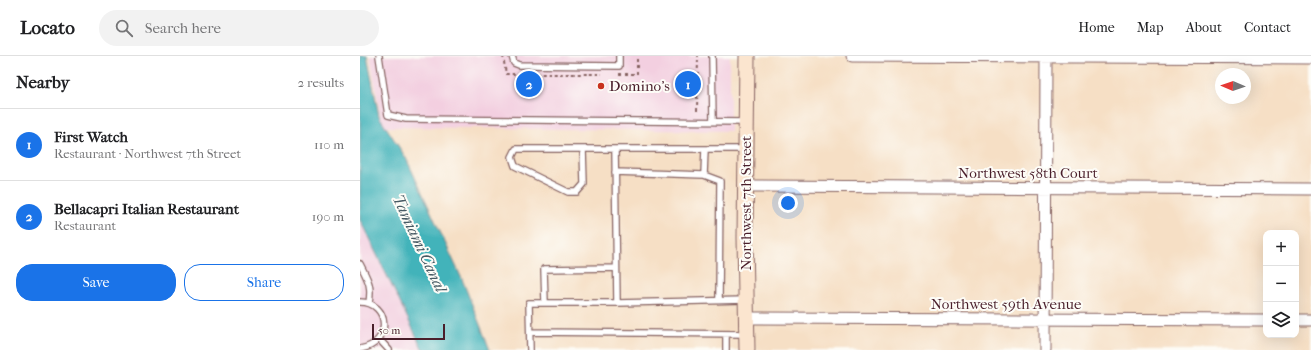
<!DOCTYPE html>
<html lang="en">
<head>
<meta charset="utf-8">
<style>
  body { margin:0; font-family:"IM FELL French Canon",serif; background:#f2f2f2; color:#202124 }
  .controls { position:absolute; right:12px; bottom:12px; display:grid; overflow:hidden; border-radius:8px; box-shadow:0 4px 16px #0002 }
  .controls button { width:36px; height:36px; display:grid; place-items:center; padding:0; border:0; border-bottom:1px solid #e0e0e0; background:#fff; color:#202124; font:20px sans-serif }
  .compass { position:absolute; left:855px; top:12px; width:36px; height:36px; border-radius:50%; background:#fff; box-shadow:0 4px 16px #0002; rotate:272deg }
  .scale { position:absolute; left:12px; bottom:10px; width:73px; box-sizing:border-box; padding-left:4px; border:2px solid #4a1f2b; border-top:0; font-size:11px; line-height:14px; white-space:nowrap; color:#4a1f2b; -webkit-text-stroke:3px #fdfcf7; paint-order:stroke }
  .you { position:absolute; left:428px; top:147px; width:14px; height:14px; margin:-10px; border:3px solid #fff; border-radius:50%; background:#1a73e8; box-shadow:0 0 0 6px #1a73e833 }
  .badge { display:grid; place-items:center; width:26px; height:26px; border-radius:50%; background:#1a73e8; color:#fff; font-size:13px; font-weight:700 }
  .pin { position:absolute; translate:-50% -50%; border:2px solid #fff; box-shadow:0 1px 4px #0006 }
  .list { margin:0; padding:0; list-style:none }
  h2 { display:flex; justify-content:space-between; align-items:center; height:52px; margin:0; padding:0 16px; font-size:17px }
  h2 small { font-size:13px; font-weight:400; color:#757577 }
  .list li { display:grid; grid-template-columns:26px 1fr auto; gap:12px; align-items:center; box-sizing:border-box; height:72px; padding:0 16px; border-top:1px solid #e0e0e0 }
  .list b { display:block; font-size:15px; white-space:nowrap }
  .list p { margin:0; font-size:13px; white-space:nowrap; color:#757577 }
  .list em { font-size:13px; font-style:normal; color:#757577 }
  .actions { display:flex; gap:8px; padding:12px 16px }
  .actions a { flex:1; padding:9px 0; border:1px solid #1a73e8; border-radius:16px; text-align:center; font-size:14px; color:#1a73e8 }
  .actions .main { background:#1a73e8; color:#fff }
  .icon { flex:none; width:22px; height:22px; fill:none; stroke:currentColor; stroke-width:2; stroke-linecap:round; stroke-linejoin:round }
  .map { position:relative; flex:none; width:951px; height:294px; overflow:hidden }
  header { display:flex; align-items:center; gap:24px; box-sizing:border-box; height:56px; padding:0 20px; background:#fff; border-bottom:1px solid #e0e0e0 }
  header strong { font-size:19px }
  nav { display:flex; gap:22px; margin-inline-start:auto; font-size:14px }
  .search { width:280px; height:36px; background:#f2f2f2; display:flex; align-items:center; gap:10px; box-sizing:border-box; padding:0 14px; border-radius:22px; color:#757577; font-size:15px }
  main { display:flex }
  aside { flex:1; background:#fff }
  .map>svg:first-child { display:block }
  .built { fill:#f3cfe0 }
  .water { fill:#42b3ba; stroke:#466972 }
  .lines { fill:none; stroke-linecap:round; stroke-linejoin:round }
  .service-casing { stroke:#866261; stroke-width:8 }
  .minor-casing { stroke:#866261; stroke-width:13 }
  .secondary-casing { stroke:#866261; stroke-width:17 }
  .path { stroke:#866261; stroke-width:2; stroke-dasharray:3 3; stroke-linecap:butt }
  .service { stroke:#fff; stroke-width:5.5 }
  .minor { stroke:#fff; stroke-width:11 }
  .secondary { stroke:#fbe5cf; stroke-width:15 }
  .poi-dot { fill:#c8321e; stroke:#fdfcf7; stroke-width:1.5 }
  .labels { text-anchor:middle; stroke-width:4; stroke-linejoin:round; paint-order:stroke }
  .poi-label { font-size:15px; fill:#4a1f2b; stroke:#fdfcf7; text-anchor:start }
  .street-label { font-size:15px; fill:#4a1f2b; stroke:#fdfcf7 }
  .water-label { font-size:16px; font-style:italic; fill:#475a64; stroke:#fdfcf7 }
</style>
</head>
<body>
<header>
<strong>Locato</strong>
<div class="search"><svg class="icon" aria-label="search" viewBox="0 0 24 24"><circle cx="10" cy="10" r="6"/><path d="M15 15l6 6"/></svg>Search here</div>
<nav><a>Home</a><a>Map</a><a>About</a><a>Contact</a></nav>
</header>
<main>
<aside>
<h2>Nearby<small>2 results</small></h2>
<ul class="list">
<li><span class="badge">1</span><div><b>First Watch</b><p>Restaurant · Northwest 7th Street</p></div><em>110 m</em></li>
<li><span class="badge">2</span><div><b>Bellacapri Italian Restaurant</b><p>Restaurant</p></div><em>190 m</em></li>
</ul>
<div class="actions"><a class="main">Save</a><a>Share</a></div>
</aside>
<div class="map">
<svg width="951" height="294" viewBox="0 0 951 294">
  <rect width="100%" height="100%" fill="#fdfcf7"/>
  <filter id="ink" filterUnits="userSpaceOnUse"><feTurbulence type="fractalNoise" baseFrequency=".025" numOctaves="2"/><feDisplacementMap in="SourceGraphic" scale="8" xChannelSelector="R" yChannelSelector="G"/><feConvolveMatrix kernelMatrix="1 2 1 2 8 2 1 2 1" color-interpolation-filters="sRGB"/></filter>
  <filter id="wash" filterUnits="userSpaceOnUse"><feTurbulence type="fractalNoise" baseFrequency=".012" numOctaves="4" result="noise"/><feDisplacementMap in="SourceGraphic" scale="16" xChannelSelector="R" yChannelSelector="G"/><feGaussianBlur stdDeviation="0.9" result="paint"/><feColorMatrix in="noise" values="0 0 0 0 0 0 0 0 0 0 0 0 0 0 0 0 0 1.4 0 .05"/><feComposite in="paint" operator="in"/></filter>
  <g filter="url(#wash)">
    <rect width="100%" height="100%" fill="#f6dfc5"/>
    <!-- built -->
    <path class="built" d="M 10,0 L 370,0 L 370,75 L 22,71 Z
      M 0,164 L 57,279 L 63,294 L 0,294 Z"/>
    <!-- water -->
    <path class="water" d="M 0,0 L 7,0 L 19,60 L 46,102 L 102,223 L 130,294 L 63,294 L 0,164 Z"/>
  </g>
  <g filter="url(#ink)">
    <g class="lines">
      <defs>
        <path id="service" d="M 19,0 L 28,59 L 46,63 L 386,66
          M 152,0 L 154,7 L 159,9 L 259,10 L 259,0
          M 352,0 L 353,65
          M 223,93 L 224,128 L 217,136 L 208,136 L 155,110 L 152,101 L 156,93 L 386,93
          M 255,93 L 257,247
          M 255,116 L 344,119 L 345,93
          M 344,119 L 360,125 L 359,244
          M 0,208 C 8,224 12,229 9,247
          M 0,246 C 30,246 33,288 0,293
          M 185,247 L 184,213 L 256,212
          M 170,276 L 386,278
          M 19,283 L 29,294
          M 170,294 L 169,247 L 257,247 L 386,244
          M 366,294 L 366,278"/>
        <path id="minor" d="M 492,0 L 951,2
          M 386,130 L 951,133
          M 387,262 L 906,264
          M 936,264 L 951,264
          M 685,294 L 686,0"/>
        <path id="secondary" d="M 387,0 L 385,181 L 387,294"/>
      </defs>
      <!-- service casing -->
      <use href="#service" class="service-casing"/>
      <!-- minor casing -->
      <use href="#minor" class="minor-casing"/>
      <!-- secondary casing -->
      <use href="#secondary" class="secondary-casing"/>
      <!-- path -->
      <path class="path" d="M 143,0 L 146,18 L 242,18
        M 259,18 L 277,18 L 277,0
        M 337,55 L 338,0"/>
      <!-- service -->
      <use href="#service" class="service"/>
      <!-- minor -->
      <use href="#minor" class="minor"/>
      <!-- secondary -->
      <use href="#secondary" class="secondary"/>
    </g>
  </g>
  <!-- markers -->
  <circle class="poi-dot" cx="241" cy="30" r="4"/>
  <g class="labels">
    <!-- poi labels -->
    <g class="poi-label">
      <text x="249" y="35">Domino's</text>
    </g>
    <!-- street labels -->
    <g class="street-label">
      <text x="668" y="122">Northwest 58th Court</text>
      <text transform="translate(386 147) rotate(-90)" y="5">Northwest 7th Street</text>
      <text x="646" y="253">Northwest 59th Avenue</text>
    </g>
    <!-- water labels -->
    <g class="water-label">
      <text transform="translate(60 187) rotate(65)" y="6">Tamiami Canal</text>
    </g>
  </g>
</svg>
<div class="controls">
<button>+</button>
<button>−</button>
<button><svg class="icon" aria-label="layers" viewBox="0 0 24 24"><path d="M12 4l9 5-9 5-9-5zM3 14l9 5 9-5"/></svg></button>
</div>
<svg class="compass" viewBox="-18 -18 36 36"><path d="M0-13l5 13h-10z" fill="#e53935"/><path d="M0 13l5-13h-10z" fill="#757577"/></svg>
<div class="scale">50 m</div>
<div class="you"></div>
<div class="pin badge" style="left:328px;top:28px">1</div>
<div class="pin badge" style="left:169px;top:28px">2</div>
</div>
</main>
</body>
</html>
